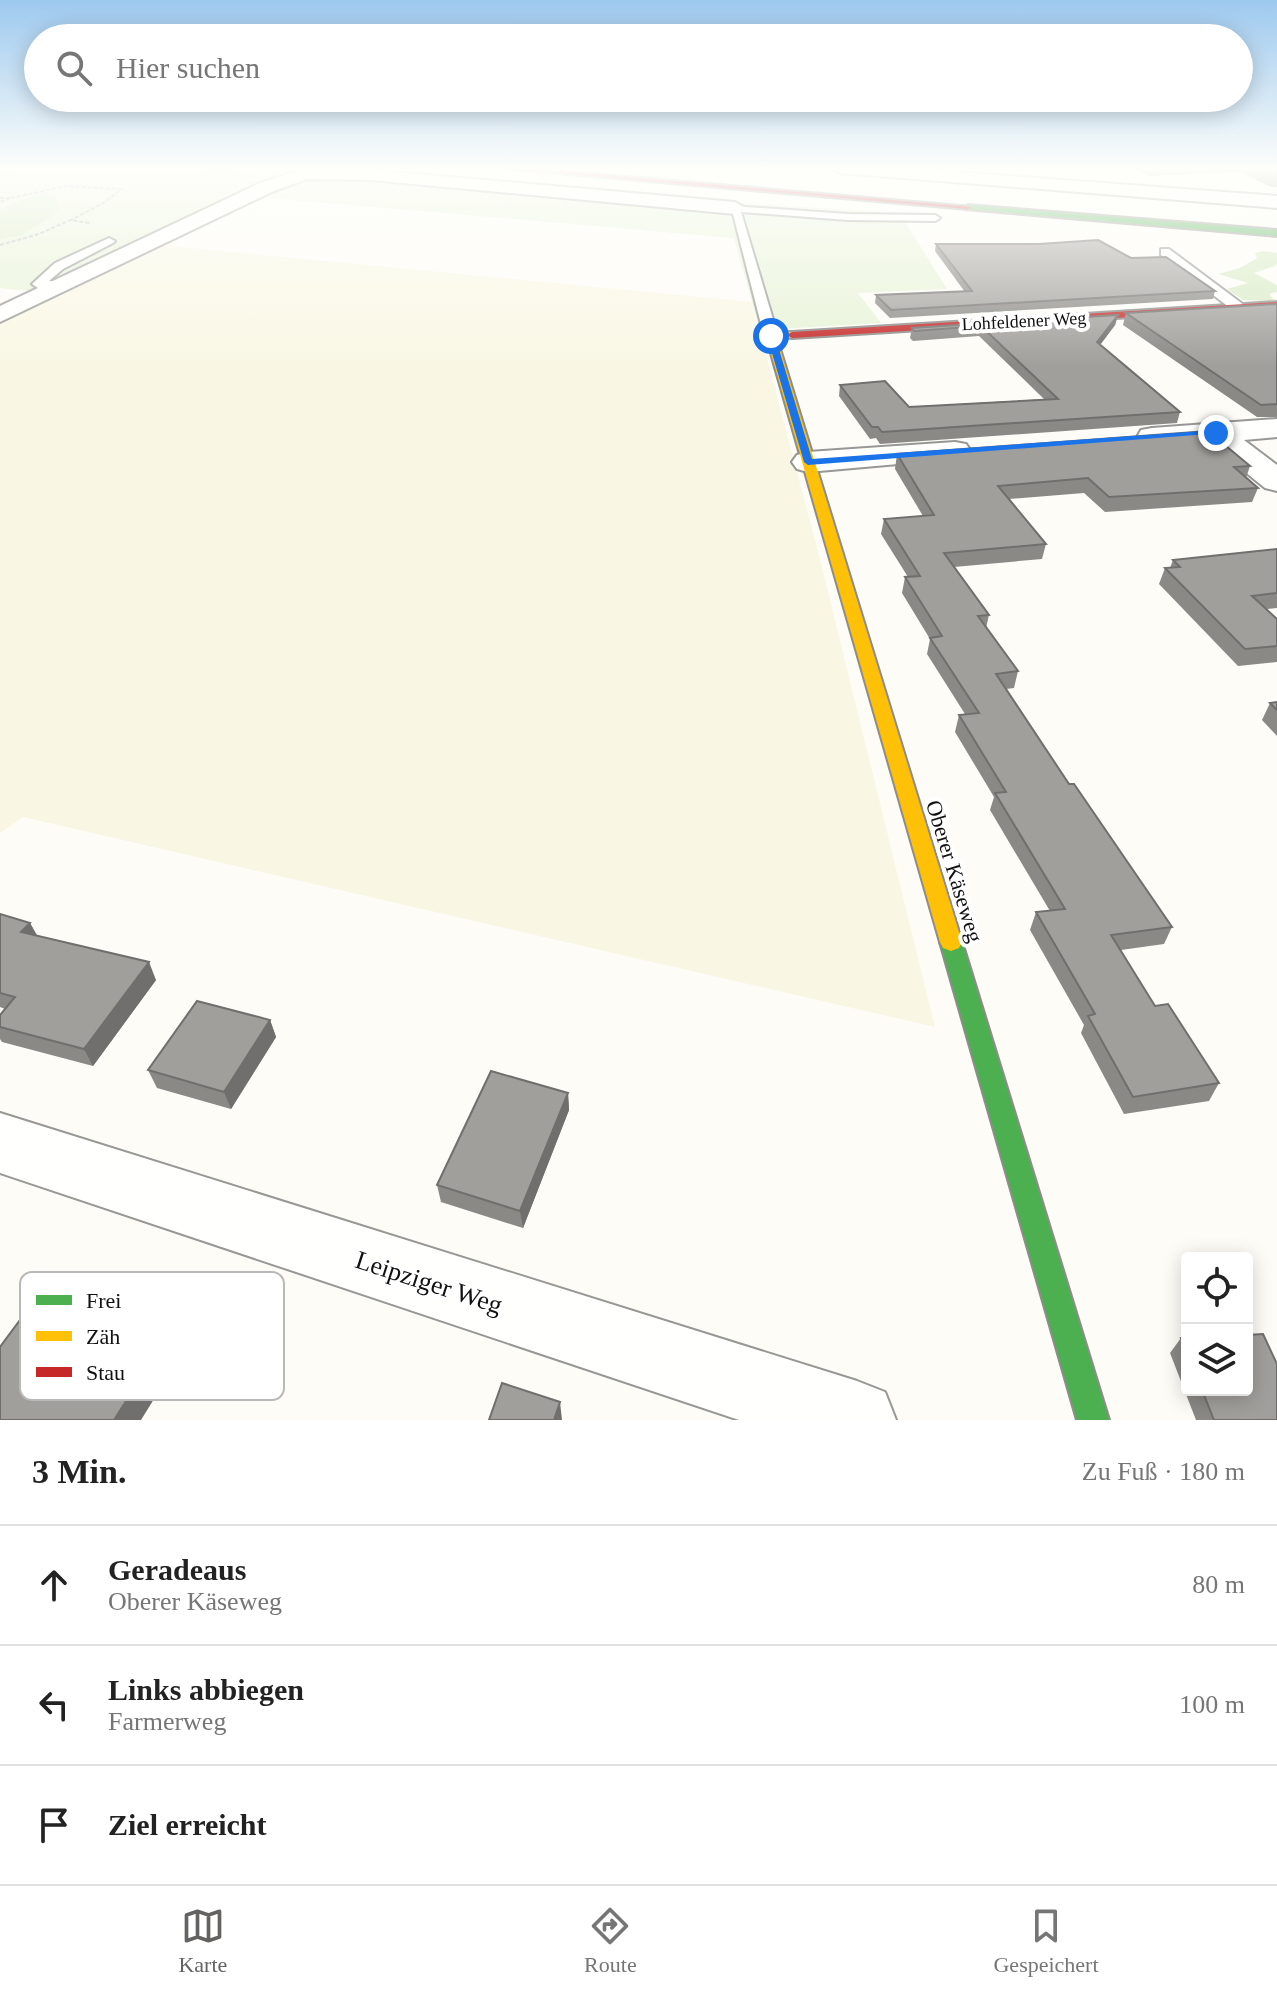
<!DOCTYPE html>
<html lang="de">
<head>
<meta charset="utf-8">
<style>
  body { margin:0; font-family:Georgia,serif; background:#f6f6f6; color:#222 }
  .controls { position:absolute; right:24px; bottom:24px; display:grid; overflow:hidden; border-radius:8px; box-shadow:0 4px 20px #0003 }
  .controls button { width:72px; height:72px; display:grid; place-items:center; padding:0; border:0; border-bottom:2px solid #e0e0e0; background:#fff; color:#222; font:40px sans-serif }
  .stop { position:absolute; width:24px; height:24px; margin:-18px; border:6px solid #1a73e8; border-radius:50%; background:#fff }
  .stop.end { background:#1a73e8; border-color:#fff; box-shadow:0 2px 8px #0008 }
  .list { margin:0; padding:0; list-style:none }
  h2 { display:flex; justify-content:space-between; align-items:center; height:104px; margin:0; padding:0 32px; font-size:34px }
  h2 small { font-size:26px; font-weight:400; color:#767676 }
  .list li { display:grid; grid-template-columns:52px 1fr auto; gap:24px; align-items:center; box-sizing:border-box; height:120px; padding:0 32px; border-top:2px solid #e0e0e0 }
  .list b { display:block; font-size:30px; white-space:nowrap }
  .list p { margin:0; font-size:26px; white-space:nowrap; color:#767676 }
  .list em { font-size:26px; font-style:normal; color:#767676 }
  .icon { flex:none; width:44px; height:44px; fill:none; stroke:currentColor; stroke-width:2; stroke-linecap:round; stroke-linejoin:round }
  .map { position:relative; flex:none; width:1277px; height:1420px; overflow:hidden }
  .search { position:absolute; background:#fff; box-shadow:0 4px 20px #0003; left:24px; right:24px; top:24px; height:88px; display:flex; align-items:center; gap:20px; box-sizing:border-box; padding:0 28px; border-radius:44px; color:#767676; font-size:30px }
  .sheet { height:464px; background:#fff }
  nav { display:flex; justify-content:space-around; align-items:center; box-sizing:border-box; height:112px; border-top:2px solid #e0e0e0; background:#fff; font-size:22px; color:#767676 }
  nav a { display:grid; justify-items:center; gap:4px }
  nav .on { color:#646362 }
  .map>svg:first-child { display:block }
  .farmland { fill:#f9f7e4 }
  .green { fill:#e7f3d7 }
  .forest { fill:#d8eac5 }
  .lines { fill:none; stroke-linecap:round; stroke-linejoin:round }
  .lane-casing { stroke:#979795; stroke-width:4 }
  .street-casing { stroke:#979795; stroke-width:4 }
  .fast-casing { stroke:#8e8d8b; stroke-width:4 }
  .slow-casing { stroke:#8e8d8b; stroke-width:4 }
  .jam-casing { stroke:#8e8d8b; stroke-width:4 }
  .path { stroke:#b9b9b8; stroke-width:2; stroke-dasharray:4 2; stroke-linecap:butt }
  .lane { fill:#fffffe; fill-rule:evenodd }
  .street { fill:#fffffe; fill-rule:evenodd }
  .fast { fill:#4caf50; fill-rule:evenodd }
  .slow { fill:#ffc107; fill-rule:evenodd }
  .jam { fill:#c62828; fill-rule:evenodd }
  .wall { fill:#8a8986 }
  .shaded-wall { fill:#716f6d }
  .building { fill:#a19f9c; stroke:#716f6d; stroke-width:2 }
  .route { fill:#1a73e8 }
  .labels { text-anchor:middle; stroke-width:8; stroke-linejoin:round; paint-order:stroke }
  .far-street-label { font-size:18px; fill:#111; stroke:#fff }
  .street-label { font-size:22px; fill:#111; stroke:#fff }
  .near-street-label { font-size:26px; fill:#111; stroke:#fff }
  .key { fill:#fff; stroke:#b8b8b8; stroke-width:2 }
  .key-label { font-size:22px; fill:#111 }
</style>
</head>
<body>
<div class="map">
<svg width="1277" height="1420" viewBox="0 0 1277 1420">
  <rect width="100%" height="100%" fill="#fdfcf7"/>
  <!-- farmland -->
  <path class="farmland" d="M 159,245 L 752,302 L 818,551 L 935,1027 L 23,817 L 0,833 L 0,322 Z"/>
  <!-- green -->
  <path class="green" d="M 0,168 L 299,168 L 521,181 L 519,183 L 725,199 L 723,202 L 884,212 L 903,219 L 947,289 L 858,293 L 881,323 L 760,330 L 734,238 L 256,197 L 0,322 L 0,306 L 31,291 L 0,288 L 0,239 L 21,236 L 60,211 L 55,194 L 37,194 L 0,209 Z"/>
  <!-- forest -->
  <path class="forest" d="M 37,194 L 55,194 L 60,211 L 21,236 L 0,239 L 0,209 Z
    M 1263,251 L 1277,253 L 1277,265 L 1254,273 L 1277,285 L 1277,292 L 1269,294 L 1275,301 L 1243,300 L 1227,289 L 1248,283 L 1218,274 L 1240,268 L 1257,258 L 1255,253 Z"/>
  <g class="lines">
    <defs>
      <path id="lane" d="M 731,206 L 848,214 L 935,215 L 940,218 L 935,221 L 848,220 L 741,212 L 778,336 L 771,340 L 764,336 Z
        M 109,238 L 115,241 L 113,243 L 63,269 L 49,281 L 65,283 L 65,289 L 38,288 L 32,284 L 55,263 Z
        M 1161,249 L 1169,249 L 1244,305 L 1244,311 L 1234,311 L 1161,255 Z"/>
      <path id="street" d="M 307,168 L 371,170 L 735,202 L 745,208 L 735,214 L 371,180 L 307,179 L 274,191 L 0,322 L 0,306 L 260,183 Z
        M 831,168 L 904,168 L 1277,196 L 1277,208 L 840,173 Z
        M 1277,419 L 1277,437 L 1244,440 L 1277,465 L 1277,491 L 1265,488 L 1208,442 L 1152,446 L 1141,444 L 1137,437 L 1141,430 L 1152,428 Z
        M 955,442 L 966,444 L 971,451 L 966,458 L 808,472 L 797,469 L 792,462 L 797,455 L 808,452 Z
        M 0,1113 L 857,1381 L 885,1392 L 896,1420 L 739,1420 L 0,1173 Z"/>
      <path id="fast" d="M 968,205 L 1277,230 L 1277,236 L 965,209 Z
        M 951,933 L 959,936 L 962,942 L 1109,1420 L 1077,1420 L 940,942 L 943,936 Z"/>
      <path id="slow" d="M 792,332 L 796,333 L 796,337 L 777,339 L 962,942 L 959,948 L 951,951 L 943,948 L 940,942 L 766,336 L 771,333 Z"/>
      <path id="jam" d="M 500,168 L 525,168 L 972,207 L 968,209 Z
        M 1277,302 L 1277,308 L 792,338 L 787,335 L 792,332 Z"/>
    </defs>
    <!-- lane casing -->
    <use href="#lane" class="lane-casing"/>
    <!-- street casing -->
    <use href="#street" class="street-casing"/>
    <!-- fast casing -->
    <use href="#fast" class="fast-casing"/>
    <!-- slow casing -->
    <use href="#slow" class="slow-casing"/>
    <!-- jam casing -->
    <use href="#jam" class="jam-casing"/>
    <!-- path -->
    <path class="path" d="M 194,168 L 237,171
      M 0,170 L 13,168
      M 0,198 L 11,198 L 0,202
      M 11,198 L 66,186 L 121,189 L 105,202 L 71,220
      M 0,245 L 39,234 L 70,220 L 90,223"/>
    <!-- lane -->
    <use href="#lane" class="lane"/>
    <!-- street -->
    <use href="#street" class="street"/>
    <!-- fast -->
    <use href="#fast" class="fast"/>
    <!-- slow -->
    <use href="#slow" class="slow"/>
    <!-- jam -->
    <use href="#jam" class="jam"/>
  </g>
  <!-- wall -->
  <path class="wall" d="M 949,168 L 1080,168 L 995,171 Z
    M 1133,168 L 1277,168 L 1277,187 L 1271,187 L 1241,172 L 1149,176 Z
    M 936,244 L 1131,258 L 1215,291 L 1213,299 L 890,318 L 875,303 L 876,295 L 965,292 L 935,251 Z
    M 1277,304 L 1277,417 L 1257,417 L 1123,325 L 1126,313 Z
    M 1118,315 L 1115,325 L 1100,345 L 1180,412 L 1177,423 L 880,444 L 876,438 L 870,439 L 839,396 L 840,385 L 909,407 L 1044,399 L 979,336 L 913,341 L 910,338 L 912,328 Z
    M 897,454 L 1250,466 L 1246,478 L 1258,488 L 1252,502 L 1105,512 L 1084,493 L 1009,499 L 1046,544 L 1042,559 L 954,567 L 989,615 L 986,628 L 1018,671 L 1014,688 L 1006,689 L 1069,784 L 1172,927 L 1164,944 L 1121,950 L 1155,1006 L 1219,1083 L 1209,1101 L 1124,1114 L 1081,1033 L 1084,1025 L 1030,930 L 1036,912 L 1050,911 L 990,810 L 994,797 L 955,732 L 959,715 L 965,714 L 927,654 L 930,639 L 902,593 L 905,577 L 908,577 L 881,534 L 884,519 L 923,516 L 895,469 Z
    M 1277,549 L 1277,608 L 1267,609 L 1277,619 L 1277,662 L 1238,666 L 1159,584 L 1165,568 L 1170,568 L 1173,560 Z
    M 1277,702 L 1277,736 L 1262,720 L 1270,703 Z
    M 0,914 L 30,923 L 37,935 L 156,980 L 93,1066 L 2,1042 L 0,1039 L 0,1015 L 5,1009 L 0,1007 Z
    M 270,1020 L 276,1037 L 231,1109 L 157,1088 L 148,1070 Z
    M 568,1093 L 569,1110 L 523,1228 L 441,1202 L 437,1185 Z
    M 1187,1337 L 1187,1390 L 1247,1390 L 1277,1420 L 1196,1420 L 1170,1353 L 1181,1338 Z"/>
  <!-- shaded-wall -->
  <path class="shaded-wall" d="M 1118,315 L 1115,325 L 1094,353 L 1097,342 Z
    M 30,923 L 39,940 L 21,932 Z
    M 149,962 L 156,980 L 93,1066 L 84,1049 Z
    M 270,1020 L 276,1037 L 231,1109 L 224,1092 Z
    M 568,1093 L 569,1110 L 523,1228 L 520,1211 Z
    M 162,1344 L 175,1365 L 141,1420 L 114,1420 Z
    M 560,1402 L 562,1420 L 554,1420 Z"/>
  <!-- building -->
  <path class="building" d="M 1257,168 L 1277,168 L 1277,176 L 1275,176 Z
    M 1098,240 L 1131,258 L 1166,257 L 1215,291 L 891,310 L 876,295 L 972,291 L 936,244 L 1039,244 Z
    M 1277,304 L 1277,404 L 1261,405 L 1126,313 Z
    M 1118,315 L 1097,342 L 1180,412 L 882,432 L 878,427 L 872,427 L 840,385 L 885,381 L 909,407 L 1058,399 L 981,326 L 914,331 L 912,328 Z
    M 1208,431 L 1250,466 L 1234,467 L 1258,488 L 1109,497 L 1088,478 L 998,486 L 1046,544 L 944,553 L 989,615 L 978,616 L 1018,671 L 996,674 L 1069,784 L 1074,784 L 1172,927 L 1111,935 L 1155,1006 L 1168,1004 L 1219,1083 L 1133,1097 L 1088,1016 L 1095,1014 L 1036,912 L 1065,909 L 995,793 L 1006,792 L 959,715 L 979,713 L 930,638 L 942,636 L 905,577 L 920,576 L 884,519 L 934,515 L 897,454 Z
    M 1277,549 L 1277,593 L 1252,596 L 1277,619 L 1277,646 L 1245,649 L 1165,568 L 1180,567 L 1173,560 Z
    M 1277,702 L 1277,710 L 1270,703 Z
    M 0,914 L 30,923 L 21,932 L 149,962 L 84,1049 L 0,1027 L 0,1015 L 15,997 L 0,993 Z
    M 197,1001 L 270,1020 L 224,1092 L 148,1070 Z
    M 491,1071 L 568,1093 L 520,1211 L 437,1185 Z
    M 40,1293 L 162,1344 L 114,1420 L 0,1420 L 0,1347 Z
    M 1263,1334 L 1277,1364 L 1277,1420 L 1214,1420 L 1202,1390 L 1247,1390 L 1247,1335 Z
    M 1187,1337 L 1187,1352 L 1181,1338 Z
    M 502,1383 L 560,1402 L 554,1420 L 489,1420 Z"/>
  <!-- sky -->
  <linearGradient id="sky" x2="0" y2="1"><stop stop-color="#9dc9ee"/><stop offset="0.46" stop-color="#fefefb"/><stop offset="1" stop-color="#fefefb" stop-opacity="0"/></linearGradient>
  <rect width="1277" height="366" fill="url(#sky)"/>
  <!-- route -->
  <path class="route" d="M 771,333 L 775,336 L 812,459 L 1216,430 L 1221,433 L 808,465 L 804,462 L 767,336 Z"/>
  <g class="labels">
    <!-- far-street labels -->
    <g class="far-street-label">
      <text transform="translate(1024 321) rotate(-3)" y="6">Lohfeldener Weg</text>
    </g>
    <!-- street labels -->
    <g class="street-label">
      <text transform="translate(955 871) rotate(73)" y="8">Oberer Käseweg</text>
    </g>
    <!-- near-street labels -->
    <g class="near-street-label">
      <text transform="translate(429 1282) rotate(18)" y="9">Leipziger Weg</text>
    </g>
  </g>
  <!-- legend -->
  <rect x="20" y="1272" width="264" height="128" rx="12" class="key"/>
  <rect x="36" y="1295" width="36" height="10" fill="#4caf50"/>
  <rect x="36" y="1331" width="36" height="10" fill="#ffc107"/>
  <rect x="36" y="1367" width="36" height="10" fill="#c62828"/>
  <g class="key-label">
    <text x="86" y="1308">Frei</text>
    <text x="86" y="1344">Zäh</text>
    <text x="86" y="1380">Stau</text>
  </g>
</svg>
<div class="controls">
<button><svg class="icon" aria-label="locate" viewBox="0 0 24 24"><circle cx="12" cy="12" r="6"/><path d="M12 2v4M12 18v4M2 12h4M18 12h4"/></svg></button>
<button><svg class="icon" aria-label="layers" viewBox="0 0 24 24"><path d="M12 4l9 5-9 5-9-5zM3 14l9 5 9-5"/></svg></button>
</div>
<div class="stop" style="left:771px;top:336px"></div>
<div class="stop end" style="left:1216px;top:433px"></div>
<div class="search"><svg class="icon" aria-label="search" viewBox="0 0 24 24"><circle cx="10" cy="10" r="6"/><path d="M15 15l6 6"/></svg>Hier suchen</div>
</div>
<section class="sheet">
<h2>3 Min.<small>Zu Fuß · 180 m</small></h2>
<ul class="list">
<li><svg class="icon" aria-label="ahead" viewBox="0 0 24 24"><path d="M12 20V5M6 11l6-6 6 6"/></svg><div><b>Geradeaus</b><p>Oberer Käseweg</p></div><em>80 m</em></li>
<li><svg class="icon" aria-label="left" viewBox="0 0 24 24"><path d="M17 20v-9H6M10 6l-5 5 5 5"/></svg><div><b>Links abbiegen</b><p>Farmerweg</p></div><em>100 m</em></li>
<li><svg class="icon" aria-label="arrive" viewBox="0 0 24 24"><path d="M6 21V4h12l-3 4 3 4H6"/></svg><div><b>Ziel erreicht</b></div></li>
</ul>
</section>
<nav>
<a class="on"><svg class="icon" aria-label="map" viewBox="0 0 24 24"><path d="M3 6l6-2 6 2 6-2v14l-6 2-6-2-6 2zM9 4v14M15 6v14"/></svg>Karte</a>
<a><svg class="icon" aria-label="directions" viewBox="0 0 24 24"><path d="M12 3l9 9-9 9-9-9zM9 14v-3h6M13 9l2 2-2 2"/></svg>Route</a>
<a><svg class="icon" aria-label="saved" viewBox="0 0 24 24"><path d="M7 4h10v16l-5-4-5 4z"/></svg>Gespeichert</a>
</nav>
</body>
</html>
